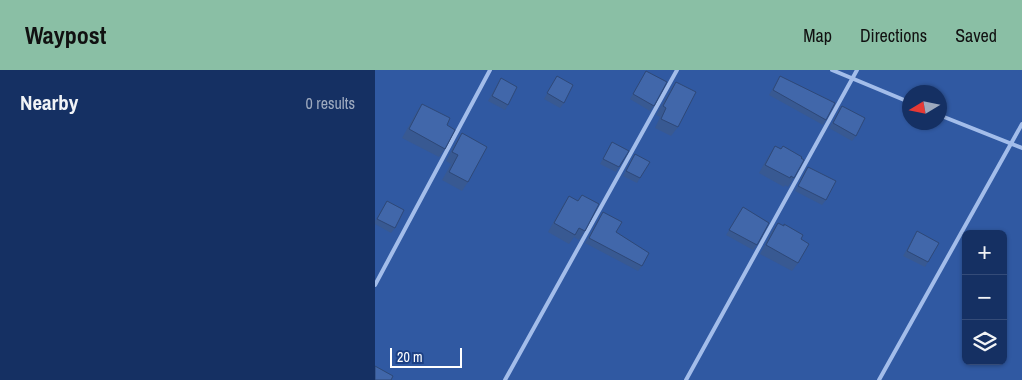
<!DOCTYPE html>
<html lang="en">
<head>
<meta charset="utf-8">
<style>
  body { margin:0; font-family:"Archivo Narrow",sans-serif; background:#1e3869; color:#f1f3f6 }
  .controls { position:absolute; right:15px; bottom:15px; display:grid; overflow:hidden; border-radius:8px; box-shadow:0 1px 4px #0004 }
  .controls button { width:45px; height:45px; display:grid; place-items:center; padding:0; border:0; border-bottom:1px solid #344b78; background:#153063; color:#f1f3f6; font:25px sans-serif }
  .compass { position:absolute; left:527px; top:15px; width:45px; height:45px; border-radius:50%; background:#153063; box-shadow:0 1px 4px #0004; rotate:260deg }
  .scale { position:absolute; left:15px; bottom:12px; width:72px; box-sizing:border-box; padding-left:5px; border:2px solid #fff; border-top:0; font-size:14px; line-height:18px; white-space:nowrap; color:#fff; -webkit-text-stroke:4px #1c4084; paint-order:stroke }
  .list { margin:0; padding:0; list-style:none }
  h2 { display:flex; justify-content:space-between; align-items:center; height:65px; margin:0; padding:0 20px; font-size:21px }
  h2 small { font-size:16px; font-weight:400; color:#9da9be }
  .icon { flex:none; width:28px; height:28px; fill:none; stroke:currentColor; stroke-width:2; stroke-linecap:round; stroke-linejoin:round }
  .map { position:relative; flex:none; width:647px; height:310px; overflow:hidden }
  header { display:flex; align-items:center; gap:30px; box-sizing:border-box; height:70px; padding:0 25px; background:#8abfa5; color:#111 }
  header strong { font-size:24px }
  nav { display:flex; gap:28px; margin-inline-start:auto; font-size:18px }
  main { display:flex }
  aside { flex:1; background:#153063 }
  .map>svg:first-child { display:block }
  .green { fill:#3059a2; fill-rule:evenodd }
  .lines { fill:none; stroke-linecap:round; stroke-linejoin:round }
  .lane { stroke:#a3bdea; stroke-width:4 }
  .wall { fill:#385992 }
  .building { fill:#4167aa; stroke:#2e4877 }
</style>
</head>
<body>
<header>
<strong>Waypost</strong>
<nav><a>Map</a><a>Directions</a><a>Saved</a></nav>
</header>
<main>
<aside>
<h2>Nearby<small>0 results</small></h2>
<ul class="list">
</ul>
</aside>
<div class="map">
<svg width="647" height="310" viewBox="0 0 647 310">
  <rect width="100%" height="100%" fill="#1c4084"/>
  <!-- green -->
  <path class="green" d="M 0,0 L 647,0 L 647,310 L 0,310 ZM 534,22 L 564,22 L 564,52 L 534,52 ZM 591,164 L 628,164 L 628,291 L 591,291 Z"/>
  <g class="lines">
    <!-- lane -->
    <path class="lane" d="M 457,0 L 534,32
      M 564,45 L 647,78
      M 0,215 L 115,0
      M 130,310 L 302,0
      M 311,310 L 482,0
      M 504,310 L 647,54"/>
  </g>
  <!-- wall -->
  <path class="wall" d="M 271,1 L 279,36 L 275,41 L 255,29 Z
    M 182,6 L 189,33 L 185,38 L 169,29 Z
    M 405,6 L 451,50 L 448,55 L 394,25 Z
    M 126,8 L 133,35 L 130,40 L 113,31 Z
    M 301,12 L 303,57 L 296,66 L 280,58 L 285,47 L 281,45 L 295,21 Z
    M 47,34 L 72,55 L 70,79 L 64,87 L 27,68 L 41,43 Z
    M 467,36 L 481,66 L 477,71 L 454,58 Z
    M 87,63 L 93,112 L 87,121 L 67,110 L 76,94 L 71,91 L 81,72 Z
    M 237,72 L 244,97 L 241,102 L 225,94 L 234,77 Z
    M 400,76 L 406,79 L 408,76 L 419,108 L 413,117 L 410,115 L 409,117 L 384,103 L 394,85 Z
    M 260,84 L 265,108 L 262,113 L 248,106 Z
    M 433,97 L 451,130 L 447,135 L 420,121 Z
    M 207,125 L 210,161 L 204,170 L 199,167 L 194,174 L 173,162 L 188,135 L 194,126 L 202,131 Z
    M 12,131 L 20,158 L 16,163 L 0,154 L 0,151 Z
    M 368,137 L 382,175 L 378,180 L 351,165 Z
    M 228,142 L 241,162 L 267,196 L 263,201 L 210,173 Z
    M 403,153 L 426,169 L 423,193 L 417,201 L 385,184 L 397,161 Z
    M 542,161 L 553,192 L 550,197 L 528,186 Z"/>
  <!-- building -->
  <path class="building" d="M 271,1 L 292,12 L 279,36 L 258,24 Z
    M 182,6 L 198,15 L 189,33 L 172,23 Z
    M 405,6 L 460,33 L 451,50 L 398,20 Z
    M 126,8 L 142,17 L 133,35 L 117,26 Z
    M 301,12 L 321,22 L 303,57 L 286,49 L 291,38 L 288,36 Z
    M 47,34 L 75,48 L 72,55 L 80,60 L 70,79 L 34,59 Z
    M 467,36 L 490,48 L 481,66 L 458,53 Z
    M 87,63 L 112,77 L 93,112 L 74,102 L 83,85 L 77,82 Z
    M 237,72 L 254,81 L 244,97 L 228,89 Z
    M 400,76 L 406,79 L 408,76 L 427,87 L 426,88 L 429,90 L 419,108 L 416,106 L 415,108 L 390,95 Z
    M 260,84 L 275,92 L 265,108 L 251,101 Z
    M 433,97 L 461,111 L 451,130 L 423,116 Z
    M 207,125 L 224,134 L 210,161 L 204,158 L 200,165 L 179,153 L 194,126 L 203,131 Z
    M 12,131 L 29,140 L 20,158 L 2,149 Z
    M 368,137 L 394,153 L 382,175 L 354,160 Z
    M 228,142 L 247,152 L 241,162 L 274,183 L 267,196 L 214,168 Z
    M 403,153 L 409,156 L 409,154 L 428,165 L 426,169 L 434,174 L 423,193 L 391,175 Z
    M 542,161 L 564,173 L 553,192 L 532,181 Z
    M 0,296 L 18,306 L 16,310 L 0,310 Z"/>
</svg>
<div class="controls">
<button>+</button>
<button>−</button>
<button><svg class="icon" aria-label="layers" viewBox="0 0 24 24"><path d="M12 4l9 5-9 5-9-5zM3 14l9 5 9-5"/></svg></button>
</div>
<svg class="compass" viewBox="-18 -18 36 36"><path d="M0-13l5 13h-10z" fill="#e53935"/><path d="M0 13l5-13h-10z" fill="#9da9be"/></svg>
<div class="scale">20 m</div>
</div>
</main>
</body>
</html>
